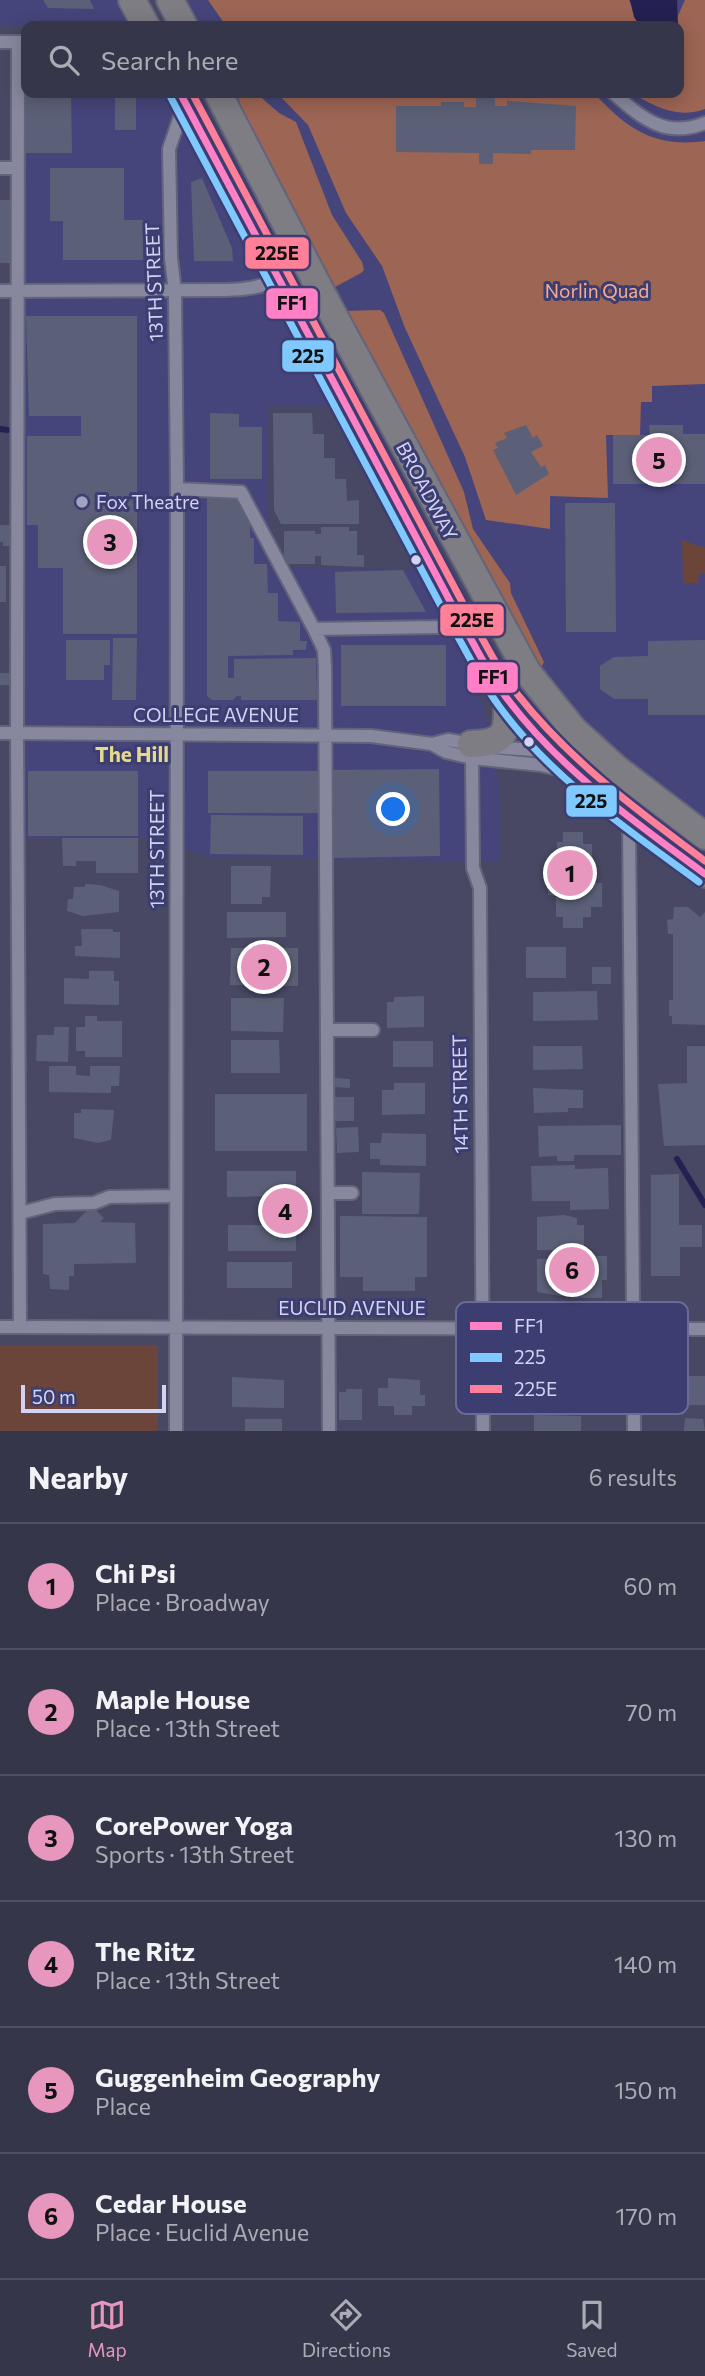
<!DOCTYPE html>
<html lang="en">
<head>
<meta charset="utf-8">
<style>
  body { margin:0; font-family:Commissioner,sans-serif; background:#3d3e52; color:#f1f3f6 }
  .scale { position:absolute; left:21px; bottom:18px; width:145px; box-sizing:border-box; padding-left:7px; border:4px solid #d1d4f3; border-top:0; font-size:19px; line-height:24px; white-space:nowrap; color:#d1d4f3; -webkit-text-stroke:5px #3c3d70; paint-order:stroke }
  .you { position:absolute; left:394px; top:810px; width:24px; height:24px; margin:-18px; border:5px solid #fff; border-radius:50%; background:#1a73e8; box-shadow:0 0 0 10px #1a73e833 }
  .badge { display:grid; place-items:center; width:46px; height:46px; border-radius:50%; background:#e797bd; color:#111; font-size:23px; font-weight:700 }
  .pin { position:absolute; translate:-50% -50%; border:4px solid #fff; box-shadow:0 2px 7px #0006 }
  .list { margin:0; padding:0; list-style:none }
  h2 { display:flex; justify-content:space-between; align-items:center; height:91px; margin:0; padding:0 28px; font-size:30px }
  h2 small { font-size:23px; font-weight:400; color:#aaabb5 }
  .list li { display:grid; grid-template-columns:46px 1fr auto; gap:21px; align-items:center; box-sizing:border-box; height:126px; padding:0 28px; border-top:2px solid #505063 }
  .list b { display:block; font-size:26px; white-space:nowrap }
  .list p { margin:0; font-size:23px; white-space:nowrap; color:#aaabb5 }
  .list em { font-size:23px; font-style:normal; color:#aaabb5 }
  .icon { flex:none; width:38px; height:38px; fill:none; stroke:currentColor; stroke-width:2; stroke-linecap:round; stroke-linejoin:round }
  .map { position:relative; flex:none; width:705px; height:1431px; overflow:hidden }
  .search { position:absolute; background:#36364b; box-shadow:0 4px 18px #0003; left:21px; right:21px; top:21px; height:77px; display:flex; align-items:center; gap:18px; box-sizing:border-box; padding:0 24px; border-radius:14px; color:#aaabb5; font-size:26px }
  .sheet { height:847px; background:#36364b }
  nav { display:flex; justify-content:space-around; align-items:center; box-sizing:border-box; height:98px; border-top:2px solid #505063; background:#36364b; font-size:19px; color:#aaabb5 }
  nav a { display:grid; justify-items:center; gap:4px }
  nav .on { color:#e797bd }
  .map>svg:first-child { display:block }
  .built { fill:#45457b }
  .green { fill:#6b453a }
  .forest { fill:#9d6554 }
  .water { fill:#242152 }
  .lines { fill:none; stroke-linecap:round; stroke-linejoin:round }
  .stream { stroke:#242152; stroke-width:6 }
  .building { fill:#5b6078 }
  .minor-casing { stroke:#63647b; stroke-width:16 }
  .major-casing { stroke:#63647b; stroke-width:30 }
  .minor { stroke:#87889d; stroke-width:12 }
  .major { stroke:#7e7d84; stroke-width:26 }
  .bus-1-casing { stroke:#3c3d70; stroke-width:12 }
  .bus-2-casing { stroke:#3c3d70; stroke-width:12 }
  .bus-3-casing { stroke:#3c3d70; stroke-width:12 }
  .bus-1 { stroke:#ff80c5; stroke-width:7 }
  .bus-2 { stroke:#80c9ff; stroke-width:7 }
  .bus-3 { stroke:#ff8098; stroke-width:7 }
  .poi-dot { fill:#a1a3c1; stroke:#3c3d70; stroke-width:2.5 }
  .bus-dot { fill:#d1d4f3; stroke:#3c3d70; stroke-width:2.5 }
  .labels { text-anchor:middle; stroke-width:6; stroke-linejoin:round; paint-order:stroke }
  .street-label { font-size:19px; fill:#d1d4f3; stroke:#3c3d70 }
  .park-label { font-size:19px; fill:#f7ac91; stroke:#3c3d70 }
  .poi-label { font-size:19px; fill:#d1d4f3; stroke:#3c3d70; text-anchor:start }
  .neighbourhood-label { font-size:21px; font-weight:bold; fill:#e5da8c; stroke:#3c3d70 }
  .key { fill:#3c3d70; stroke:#696a97; stroke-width:2 }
  .key-label { font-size:19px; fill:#d1d4f3 }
  .line-badge { stroke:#3c3d70; stroke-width:2.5 }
  .pale-badge-label { font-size:19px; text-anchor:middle; font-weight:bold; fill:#111 }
</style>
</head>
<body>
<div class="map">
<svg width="705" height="1431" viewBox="0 0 705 1431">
  <rect width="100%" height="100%" fill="#484864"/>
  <!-- built -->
  <path class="built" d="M 0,0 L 121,0 L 126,20 L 122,26 L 0,26 Z
    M 181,0 L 705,0 L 705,823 L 590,732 L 537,669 L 229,93 L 679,93 L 679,26 L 195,26 Z
    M 23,55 L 26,55 L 26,93 L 169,93 L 336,407 L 267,405 L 268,520 L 284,568 L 416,569 L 478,689 L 485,711 L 499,790 L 499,862 L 210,857 L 141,837 L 20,838 Z"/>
  <!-- green -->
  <path class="green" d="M 682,540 L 705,548 L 705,574 L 699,574 L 698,583 L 683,583 Z
    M 0,1345 L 158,1345 L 158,1431 L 0,1431 Z"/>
  <!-- forest -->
  <path class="forest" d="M 208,0 L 629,0 L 640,26 L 226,26 Z
    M 685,0 L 705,0 L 705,109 C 678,119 655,107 632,93 L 679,93 L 679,48 L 683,42 L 676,20 Z
    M 237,93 L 256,93 L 279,113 L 296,122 L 332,215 L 362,262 L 364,270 L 361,273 L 335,287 L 331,286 L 241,107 Z
    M 277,93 L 594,93 C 627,129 654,148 705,141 L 705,384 L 652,386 L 652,402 L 641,402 L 640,435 L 606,435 L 608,498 L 550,496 L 550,529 L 486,520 L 465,457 L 405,328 L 382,266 L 346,213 L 308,125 Z
    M 380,310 L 384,313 L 464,492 L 473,529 L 510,583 L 511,593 L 544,662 L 542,666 L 538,668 L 344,311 Z"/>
  <!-- water -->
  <path class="water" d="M 630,0 L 677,0 L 678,26 L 640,26 L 634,17 Z"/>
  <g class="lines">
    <!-- stream -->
    <path class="stream" d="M 0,429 L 8,430
      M 677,1159 L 705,1205"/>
  </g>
  <!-- building -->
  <path class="building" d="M 43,0 L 90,0 L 94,9 L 48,8 Z
    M 25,93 L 71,93 L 72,153 L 25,153 Z
    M 476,93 L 495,93 L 495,106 L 507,106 L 507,101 L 576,106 L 575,150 L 531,150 L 531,154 L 493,153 L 493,164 L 479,164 L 479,153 L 396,152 L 396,106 L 441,106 L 441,102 L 464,102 L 464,107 L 476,107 Z
    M 115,98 L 136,98 L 136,130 L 115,130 Z
    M 50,168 L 124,168 L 124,220 L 143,220 L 143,260 L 63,260 L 63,221 L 50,221 Z
    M 202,178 L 232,248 L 233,261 L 194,261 L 191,182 Z
    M 0,200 L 11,200 L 12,263 L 0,263 Z
    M 26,316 L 137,316 L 137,634 L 63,634 L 63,568 L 38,568 L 38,525 L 27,525 L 27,436 L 81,436 L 81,416 L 29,416 Z
    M 210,413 L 239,414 L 239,427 L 262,427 L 262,479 L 210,479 Z
    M 273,413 L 312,413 L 313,434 L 324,434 L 324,458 L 335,458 L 335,479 L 346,479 L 347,501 L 359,500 L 359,524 L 281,524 L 274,510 Z
    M 526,425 L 533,438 L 537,435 L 543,446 L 531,452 L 541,467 L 545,465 L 549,474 L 516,495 L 493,450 L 498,448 L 495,443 L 507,438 L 504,433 Z
    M 649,425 L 683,425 L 683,434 L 705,434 L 705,484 L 613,484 L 613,435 L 650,435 Z
    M 207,496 L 235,496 L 250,525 L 250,538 L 254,538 L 254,564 L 267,564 L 268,593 L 278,593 L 278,621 L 300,622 L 300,641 L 307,641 L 306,650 L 293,650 L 293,655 L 228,656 L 228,678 L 234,678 L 234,659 L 316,658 L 317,700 L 241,700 L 241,696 L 237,696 L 233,700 L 212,700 L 207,696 Z
    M 565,503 L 615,503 L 616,632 L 566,632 Z
    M 0,525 L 14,525 L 14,546 L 3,546 L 3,542 L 0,542 Z
    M 321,527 L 349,527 L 349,531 L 357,531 L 357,555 L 364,555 L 364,567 L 321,565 L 321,556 L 315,556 L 315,564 L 284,564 L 284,531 L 315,531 L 315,534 L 321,534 Z
    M 0,566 L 6,566 L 6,602 L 0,602 Z
    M 403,570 L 426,612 L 336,613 L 335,572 Z
    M 113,638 L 137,638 L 136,700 L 112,700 Z
    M 66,640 L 110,640 L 110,665 L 104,665 L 104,680 L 66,680 Z
    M 705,640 L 705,715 L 648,715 L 648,699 L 614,699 L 600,689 L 600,666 L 614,657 L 648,656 L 648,641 Z
    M 341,645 L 446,645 L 446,706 L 341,706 Z
    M 0,673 L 12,673 L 12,685 L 0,685 Z
    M 439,769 L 440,856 L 332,858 L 331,770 Z
    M 28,771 L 138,771 L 138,836 L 28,836 Z
    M 208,771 L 319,771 L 319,813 L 208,813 Z
    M 211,815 L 303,816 L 303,855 L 210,854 Z
    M 563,832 L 583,832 L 583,844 L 592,844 L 592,883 L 602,883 L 602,907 L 591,907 L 591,917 L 583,917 L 583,928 L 563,928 L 563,917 L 556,917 L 556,896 L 548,895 L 548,863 L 557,863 L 557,842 L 563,842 Z
    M 62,838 L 138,838 L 138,873 L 96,873 L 96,861 L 76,861 L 76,866 L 63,866 Z
    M 231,866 L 271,866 L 270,897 L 262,897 L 262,904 L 231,904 Z
    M 85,884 L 100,885 L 119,891 L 119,912 L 83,916 L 67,911 L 68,899 L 73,899 L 74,887 L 85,887 Z
    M 674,907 L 688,907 L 700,917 L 705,912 L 705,1025 L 672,1024 L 672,1016 L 669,1016 L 669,1000 L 673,1000 L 673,934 L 668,934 L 667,920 L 673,919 Z
    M 227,912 L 286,912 L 286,937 L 227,938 Z
    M 81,929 L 113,929 L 113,932 L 120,932 L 120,958 L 75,956 L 75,946 L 82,946 Z
    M 526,947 L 566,947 L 566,978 L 526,978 Z
    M 231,948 L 298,948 L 298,986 L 230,985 Z
    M 592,967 L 611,967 L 611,984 L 592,984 Z
    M 89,971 L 114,971 L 114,981 L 119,981 L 119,1005 L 64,1004 L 64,978 L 89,979 Z
    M 597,991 L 598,1020 L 533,1021 L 533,992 Z
    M 424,996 L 424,1027 L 387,1028 L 387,1002 L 394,1002 L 394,997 Z
    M 231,998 L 284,998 L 283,1032 L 231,1031 Z
    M 85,1016 L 97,1016 L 97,1021 L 122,1021 L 122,1057 L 85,1057 L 85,1051 L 76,1051 L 76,1027 L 85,1027 Z
    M 54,1027 L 69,1027 L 68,1062 L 36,1061 L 37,1035 L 54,1035 Z
    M 231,1040 L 279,1040 L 280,1073 L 231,1073 Z
    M 393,1041 L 433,1041 L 433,1067 L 393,1067 Z
    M 533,1046 L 582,1046 L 583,1069 L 533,1070 Z
    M 687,1046 L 705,1046 L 705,1145 L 664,1146 L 658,1084 L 687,1083 Z
    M 49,1066 L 76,1066 L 76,1075 L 90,1076 L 90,1066 L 120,1066 L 119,1086 L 111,1086 L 111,1093 L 49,1092 Z
    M 335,1078 L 350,1079 L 350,1088 L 334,1087 Z
    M 394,1083 L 425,1083 L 425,1114 L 382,1115 L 382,1090 L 394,1090 Z
    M 533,1088 L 583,1090 L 583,1108 L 568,1108 L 568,1112 L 534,1113 Z
    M 215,1094 L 307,1094 L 307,1151 L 215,1151 Z
    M 335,1097 L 354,1097 L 354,1121 L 335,1121 Z
    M 81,1109 L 114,1110 L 111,1140 L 98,1143 L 74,1138 L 74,1113 L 81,1113 Z
    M 621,1125 L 621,1155 L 574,1155 L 574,1161 L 557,1161 L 557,1156 L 539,1157 L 538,1126 Z
    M 358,1127 L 359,1152 L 337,1153 L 336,1128 Z
    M 382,1133 L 426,1134 L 426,1166 L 380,1165 L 380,1159 L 370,1159 L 370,1143 L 381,1143 Z
    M 575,1165 L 575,1169 L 608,1168 L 609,1209 L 570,1210 L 570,1201 L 532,1201 L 531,1166 Z
    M 227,1171 L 296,1171 L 296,1251 L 228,1251 L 228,1225 L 274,1225 L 274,1196 L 227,1197 Z
    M 362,1172 L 420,1173 L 419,1214 L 362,1214 Z
    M 679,1174 L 679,1225 L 702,1225 L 702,1247 L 680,1247 L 680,1276 L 651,1276 L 651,1175 Z
    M 91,1206 L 104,1218 L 100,1222 L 135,1223 L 136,1263 L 74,1264 L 74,1276 L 69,1276 L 69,1290 L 50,1289 L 49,1275 L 43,1274 L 43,1224 L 75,1223 Z
    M 564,1215 L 577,1218 L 577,1225 L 584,1225 L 584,1250 L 537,1250 L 537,1217 Z
    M 340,1216 L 427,1217 L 427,1277 L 415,1277 L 415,1291 L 363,1291 L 363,1277 L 340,1277 Z
    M 572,1256 L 607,1256 L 607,1280 L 602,1280 L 602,1298 L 572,1298 L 572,1292 L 561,1292 L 561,1296 L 537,1292 L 537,1259 L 572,1259 Z
    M 227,1262 L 292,1262 L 292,1288 L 227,1288 Z
    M 674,1376 L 705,1376 L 705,1405 L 674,1405 Z
    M 232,1377 L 284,1380 L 284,1408 L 232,1407 Z
    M 388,1378 L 420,1380 L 420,1395 L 425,1395 L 425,1406 L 412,1406 L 412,1415 L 394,1415 L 394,1406 L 378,1406 L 378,1388 L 388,1388 Z
    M 346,1389 L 362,1389 L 362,1420 L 339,1420 L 339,1392 L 346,1392 Z
    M 534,1415 L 581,1416 L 581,1431 L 534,1431 Z
    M 685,1418 L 703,1419 L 705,1431 L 684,1431 Z
    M 245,1419 L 282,1419 L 282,1431 L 245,1431 Z"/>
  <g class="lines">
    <defs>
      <path id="minor" d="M 0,42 L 26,42
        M 18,42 L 17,733 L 20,1327
        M 613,93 C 642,118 665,139 705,123
        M 0,168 L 16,168
        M 0,291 L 225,290 C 264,289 287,284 291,240
        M 177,489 L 241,492 L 314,629 L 324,650 L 325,667 L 329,1431
        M 314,629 L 439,627 L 459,618
        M 0,733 L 371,736 L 432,744 L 446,752 L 472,758 L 541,765 L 562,770
        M 432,744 L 448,740 L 473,744
        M 491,747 L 549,751
        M 472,758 L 473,868 L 480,888 L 483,1431
        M 629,819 L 634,1431
        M 327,1030 L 373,1030
        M 328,1193 L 352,1193
        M 20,1213 L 55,1204 L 94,1203 L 109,1197 L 176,1196
        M 0,1327 L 705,1329
        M 176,1431 L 177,489 L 175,291 L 171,258 L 169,149 L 184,105"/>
      <path id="major" d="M 132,0 L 146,26
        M 170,0 L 184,26
        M 180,93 L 459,618 L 507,699 L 551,751 L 599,795 L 705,874
        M 218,93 L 327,303 L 528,673 L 573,729 L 617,769 L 705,836
        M 471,744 C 507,743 508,732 507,699"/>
    </defs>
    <!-- minor casing -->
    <use href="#minor" class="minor-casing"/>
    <!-- major casing -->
    <use href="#major" class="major-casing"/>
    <!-- minor -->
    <use href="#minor" class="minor"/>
    <!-- major -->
    <use href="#major" class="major"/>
    <defs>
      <path id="bus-1" d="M 180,93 L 459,618 C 475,645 489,676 509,701 C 563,772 634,821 705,874"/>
      <path id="bus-2" d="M 171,98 L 450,623 C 466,650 480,680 499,706 C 552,779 627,829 699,882"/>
      <path id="bus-3" d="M 192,93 L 468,613 C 484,640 498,671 518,695 C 571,762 637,810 705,861"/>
    </defs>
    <!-- bus-1 casing -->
    <use href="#bus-1" class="bus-1-casing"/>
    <!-- bus-2 casing -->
    <use href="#bus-2" class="bus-2-casing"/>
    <!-- bus-3 casing -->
    <use href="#bus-3" class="bus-3-casing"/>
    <!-- bus-1 -->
    <use href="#bus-1" class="bus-1"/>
    <!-- bus-2 -->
    <use href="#bus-2" class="bus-2"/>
    <!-- bus-3 -->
    <use href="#bus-3" class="bus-3"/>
  </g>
  <!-- markers -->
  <circle class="poi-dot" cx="82" cy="502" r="7"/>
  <g class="bus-dot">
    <circle cx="416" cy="560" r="6"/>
    <circle cx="529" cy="742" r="6"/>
  </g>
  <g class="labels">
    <!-- street labels -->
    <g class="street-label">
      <text transform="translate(154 282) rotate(-92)" y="7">13TH STREET</text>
      <text transform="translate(427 491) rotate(62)" y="7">BROADWAY</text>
      <text x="216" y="722">COLLEGE AVENUE</text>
      <text transform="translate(157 849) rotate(-90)" y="7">13TH STREET</text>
      <text transform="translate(460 1094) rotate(-91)" y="7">14TH STREET</text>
      <text x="352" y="1315">EUCLID AVENUE</text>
    </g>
    <!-- park labels -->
    <g class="park-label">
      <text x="597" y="298">Norlin Quad</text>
    </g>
    <!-- poi labels -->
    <g class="poi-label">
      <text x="96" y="509">Fox Theatre</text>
    </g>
    <!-- neighbourhood labels -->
    <g class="neighbourhood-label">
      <text x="132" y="762">The Hill</text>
    </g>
  </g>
  <!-- legend -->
  <rect x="456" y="1302" width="232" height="112" rx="10" class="key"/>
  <rect x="470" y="1322" width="32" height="8" fill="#ff80c5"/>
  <rect x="470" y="1353" width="32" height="9" fill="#80c9ff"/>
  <rect x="470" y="1385" width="32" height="8" fill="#ff8098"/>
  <g class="key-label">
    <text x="514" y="1333">FF1</text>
    <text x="514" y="1364">225</text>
    <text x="514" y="1396">225E</text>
  </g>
  <g class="line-badge">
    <rect x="244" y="236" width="66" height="34" rx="7" fill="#ff8098"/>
    <rect x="265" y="287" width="54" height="33" rx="7" fill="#ff80c5"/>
    <rect x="281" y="339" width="54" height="34" rx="7" fill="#80c9ff"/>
    <rect x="439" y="603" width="66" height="34" rx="7" fill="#ff8098"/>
    <rect x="466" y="661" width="53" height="33" rx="7" fill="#ff80c5"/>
    <rect x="565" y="784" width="53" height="34" rx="7" fill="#80c9ff"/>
  </g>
  <g class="pale-badge-label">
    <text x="277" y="260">225E</text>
    <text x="292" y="310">FF1</text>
    <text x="308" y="363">225</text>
    <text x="472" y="627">225E</text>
    <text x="493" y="684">FF1</text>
    <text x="591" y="808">225</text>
  </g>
</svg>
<div class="scale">50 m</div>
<div class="you"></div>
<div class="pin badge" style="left:570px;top:873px">1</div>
<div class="pin badge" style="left:264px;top:967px">2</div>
<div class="pin badge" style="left:110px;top:542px">3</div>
<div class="pin badge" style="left:285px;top:1211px">4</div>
<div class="pin badge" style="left:659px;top:460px">5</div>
<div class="pin badge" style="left:572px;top:1270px">6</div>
<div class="search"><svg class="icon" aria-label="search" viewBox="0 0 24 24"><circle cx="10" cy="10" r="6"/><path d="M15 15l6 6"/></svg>Search here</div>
</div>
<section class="sheet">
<h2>Nearby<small>6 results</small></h2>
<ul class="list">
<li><span class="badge">1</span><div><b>Chi Psi</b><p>Place · Broadway</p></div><em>60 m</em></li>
<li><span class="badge">2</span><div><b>Maple House</b><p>Place · 13th Street</p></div><em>70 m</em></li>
<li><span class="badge">3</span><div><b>CorePower Yoga</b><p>Sports · 13th Street</p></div><em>130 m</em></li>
<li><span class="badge">4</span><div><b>The Ritz</b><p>Place · 13th Street</p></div><em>140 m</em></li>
<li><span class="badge">5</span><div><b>Guggenheim Geography</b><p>Place</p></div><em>150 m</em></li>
<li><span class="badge">6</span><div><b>Cedar House</b><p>Place · Euclid Avenue</p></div><em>170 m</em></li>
</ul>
</section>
<nav>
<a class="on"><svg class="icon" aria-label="map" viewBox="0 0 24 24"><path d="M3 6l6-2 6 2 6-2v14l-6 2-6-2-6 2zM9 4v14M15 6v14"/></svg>Map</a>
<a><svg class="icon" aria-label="directions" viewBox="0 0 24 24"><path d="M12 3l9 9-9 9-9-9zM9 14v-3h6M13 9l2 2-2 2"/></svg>Directions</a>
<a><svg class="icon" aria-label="saved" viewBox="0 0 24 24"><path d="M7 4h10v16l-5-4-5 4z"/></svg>Saved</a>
</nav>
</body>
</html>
